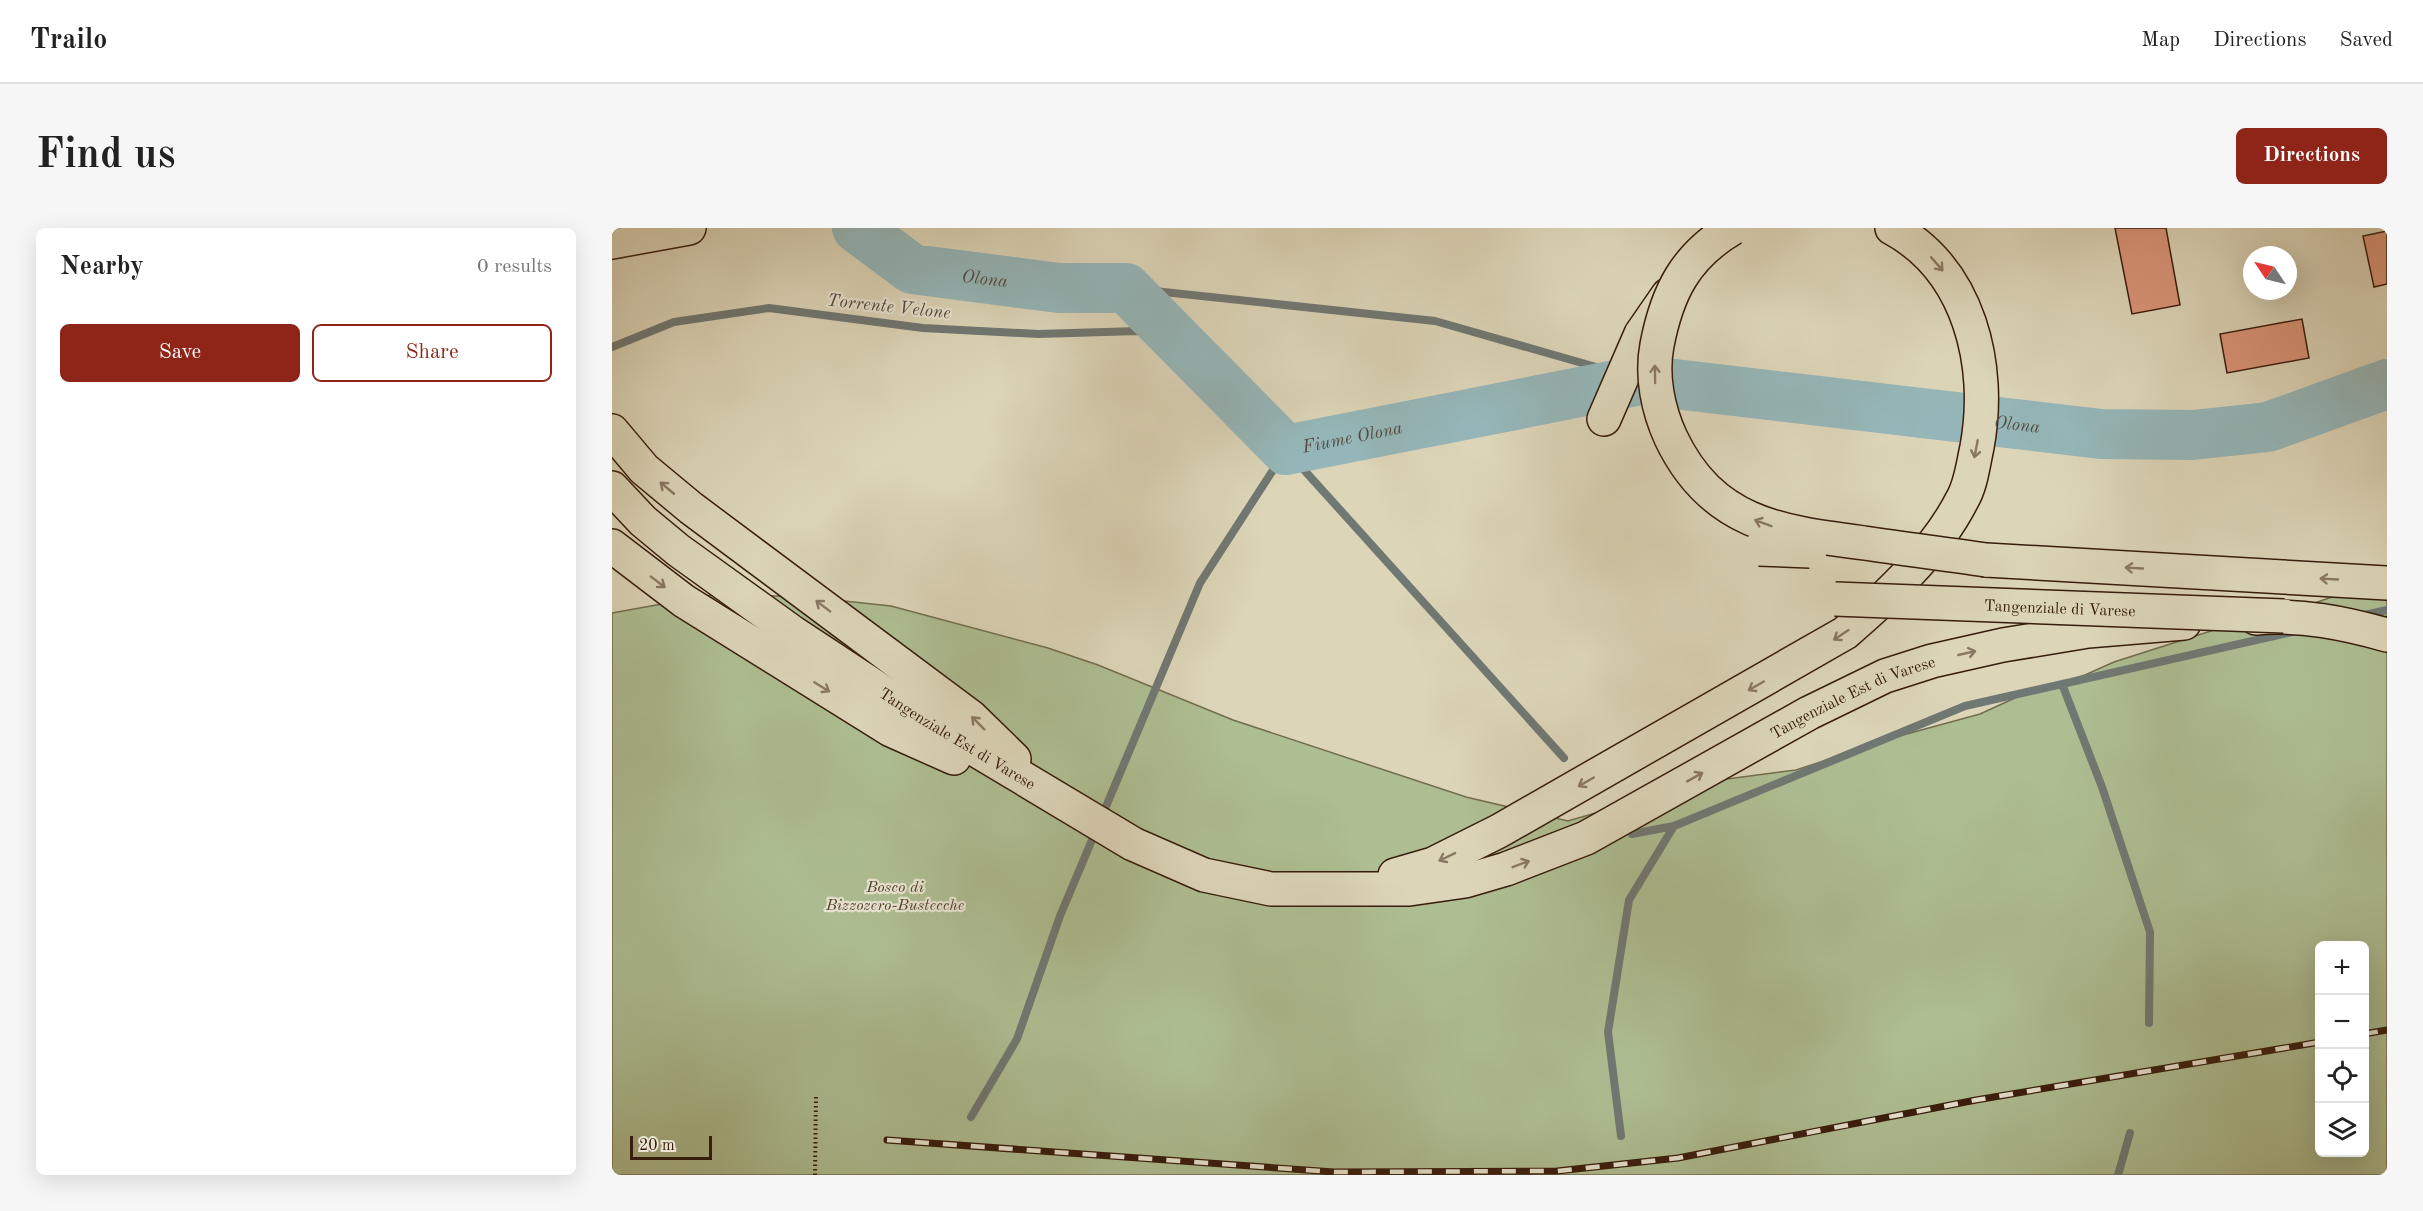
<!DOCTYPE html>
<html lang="en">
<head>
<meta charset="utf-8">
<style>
  body { margin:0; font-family:"Old Standard TT",serif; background:#f6f6f6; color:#222 }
  .controls { position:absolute; right:18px; bottom:18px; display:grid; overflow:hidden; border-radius:9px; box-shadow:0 6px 24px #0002 }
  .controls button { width:54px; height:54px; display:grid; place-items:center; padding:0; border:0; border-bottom:2px solid #e0e0e0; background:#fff; color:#222; font:30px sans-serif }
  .compass { position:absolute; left:1631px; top:18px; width:54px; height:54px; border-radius:50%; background:#fff; box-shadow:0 6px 24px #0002; rotate:305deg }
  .scale { position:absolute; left:18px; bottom:15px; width:82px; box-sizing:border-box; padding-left:6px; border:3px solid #381c0c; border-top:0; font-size:16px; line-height:21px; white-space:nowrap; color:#381c0c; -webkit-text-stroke:4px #e8e4d1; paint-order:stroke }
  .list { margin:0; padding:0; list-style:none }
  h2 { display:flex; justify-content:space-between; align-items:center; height:78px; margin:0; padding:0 24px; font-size:26px }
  h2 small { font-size:20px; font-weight:400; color:#767676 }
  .actions { display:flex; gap:12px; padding:18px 24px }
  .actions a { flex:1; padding:14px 0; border:2px solid #8f2418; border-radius:9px; text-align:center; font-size:21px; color:#8f2418 }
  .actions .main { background:#8f2418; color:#fff }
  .icon { flex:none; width:33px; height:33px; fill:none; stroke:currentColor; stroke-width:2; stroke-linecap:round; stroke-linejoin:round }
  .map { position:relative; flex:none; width:1775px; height:947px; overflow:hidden; border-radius:9px }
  header { display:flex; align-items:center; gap:36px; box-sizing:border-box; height:84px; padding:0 30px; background:#fff; border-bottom:2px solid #e0e0e0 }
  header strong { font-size:28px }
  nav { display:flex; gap:33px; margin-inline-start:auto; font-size:21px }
  .intro { display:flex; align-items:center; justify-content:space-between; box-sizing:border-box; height:144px; padding:0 36px }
  h1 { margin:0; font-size:42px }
  .button { padding:15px 27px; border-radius:9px; background:#8f2418; color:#fff; font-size:21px; font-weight:700 }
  main { display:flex; gap:36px; padding:0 36px }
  aside { flex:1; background:#fff; border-radius:9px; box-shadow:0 6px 24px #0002 }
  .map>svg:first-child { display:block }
  .green { fill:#adbe92; stroke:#726d4f; stroke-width:1.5; fill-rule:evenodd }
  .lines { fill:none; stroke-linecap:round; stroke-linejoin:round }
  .stream { stroke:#707873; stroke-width:8 }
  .river { stroke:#95b6b8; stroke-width:50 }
  .building { fill:#da9478; stroke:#381c0c; stroke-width:1.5 }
  .major-casing { stroke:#381c0c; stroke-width:36 }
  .highway-casing { stroke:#381c0c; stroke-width:36 }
  .path { stroke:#381c0c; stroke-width:4; stroke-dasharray:1.5 3; stroke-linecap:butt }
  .major { stroke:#dcd5b8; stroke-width:33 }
  .highway { stroke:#dcd5b8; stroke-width:33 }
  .rail-casing { stroke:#381c0c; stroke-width:7 }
  .rail { stroke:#e8e4d1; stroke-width:4.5; stroke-dasharray:14; stroke-linecap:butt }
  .highway-bridge-casing { stroke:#381c0c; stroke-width:36; stroke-linecap:butt }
  .highway-bridge { stroke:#dcd5b8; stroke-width:33 }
  .oneway { stroke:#8a7862 }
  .labels { text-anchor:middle; stroke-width:4.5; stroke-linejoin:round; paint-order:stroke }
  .street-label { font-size:16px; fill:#381c0c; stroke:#e8e4d1 }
  .park-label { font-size:16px; font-style:italic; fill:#55442e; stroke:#e8e4d1 }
  .water-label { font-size:18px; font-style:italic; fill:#544a40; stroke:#e8e4d1 }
</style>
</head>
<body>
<header>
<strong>Trailo</strong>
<nav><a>Map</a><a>Directions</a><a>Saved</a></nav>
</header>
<div class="intro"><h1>Find us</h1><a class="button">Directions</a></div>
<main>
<aside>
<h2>Nearby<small>0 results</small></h2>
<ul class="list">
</ul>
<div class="actions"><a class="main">Save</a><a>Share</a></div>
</aside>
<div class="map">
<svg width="1775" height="947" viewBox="0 0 1775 947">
  <rect width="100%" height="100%" fill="#dcd5b8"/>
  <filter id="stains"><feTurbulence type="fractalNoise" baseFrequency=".00333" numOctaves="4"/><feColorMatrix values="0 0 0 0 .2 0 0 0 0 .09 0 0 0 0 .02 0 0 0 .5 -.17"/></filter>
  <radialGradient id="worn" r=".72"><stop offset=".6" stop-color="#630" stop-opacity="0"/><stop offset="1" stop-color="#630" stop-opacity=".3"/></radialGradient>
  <!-- green -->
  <path class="green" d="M 1775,350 L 1775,947 L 0,947 L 0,385 L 105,366 L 195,369 L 279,378 L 436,420 L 486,437 L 621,492 L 854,569 L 956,593 L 1066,561 L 1115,551 L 1184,542 L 1291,507 L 1368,486 L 1416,464 L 1473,447 L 1502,434 L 1602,402 L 1685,381 ZM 1708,718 L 1752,718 L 1752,924 L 1708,924 Z"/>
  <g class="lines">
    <!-- stream -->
    <path class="stream" d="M 514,60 L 823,93 L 1005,145
      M 0,119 L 62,94 L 157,80 L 311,100 L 426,106 L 527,103 L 558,105
      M 1748,388 L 1775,382
      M 1450,456 L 1490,559 L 1538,704 L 1537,795
      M 490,588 L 588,355 L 674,222 L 952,530
      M 1020,606 L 1062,598 L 1353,478 L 1680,404
      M 359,889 L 405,811 L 448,688 L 485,600
      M 1009,908 L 996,804 L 1017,672 L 1062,598
      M 1506,947 L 1518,905"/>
    <!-- river -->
    <path class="river" id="s1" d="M 245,0 L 300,41 L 447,60 L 514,60 L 674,222 L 1029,152 L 1489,206 L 1581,207 L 1656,199 L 1775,156"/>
  </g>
  <!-- building -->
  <path class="building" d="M 1503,0 L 1554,0 L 1568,77 L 1520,86 Z
    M 1775,3 L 1775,56 L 1762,59 L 1751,8 Z
    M 1690,91 L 1697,130 L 1615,145 L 1608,106 Z"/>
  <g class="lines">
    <defs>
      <path id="major" d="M 0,14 L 77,0"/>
      <g id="highway">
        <path d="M 992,191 L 1029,106 L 1056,67"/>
        <path d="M 0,203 L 32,241 L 79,280 L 359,489 L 402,531"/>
        <path id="s2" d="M 0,260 L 31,293 L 66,322 L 180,404 L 309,489 L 521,616 L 592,647 L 659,661 L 797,661 L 853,653 L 894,641 L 974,610 L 1197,485 L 1273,448 L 1320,433 L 1391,417 L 1476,403 L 1572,395"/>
        <path d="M 0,318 L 72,373 L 279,502 L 342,530"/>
        <path d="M 1374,332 L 1775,355"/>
        <path d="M 1644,390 C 1688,386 1732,395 1775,407"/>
        <path d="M 783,647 L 821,636 L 887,603 L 1233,405 C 1275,369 1324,323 1350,272 C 1359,257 1361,237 1365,219 C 1380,138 1358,42 1280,0"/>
      </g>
    </defs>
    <!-- major casing -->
    <use href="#major" class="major-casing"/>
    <!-- highway casing -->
    <use href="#highway" class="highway-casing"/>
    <!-- path -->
    <path class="path" d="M 203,947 L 204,867"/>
    <!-- major -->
    <use href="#major" class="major"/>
    <!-- highway -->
    <use href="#highway" class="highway"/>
    <defs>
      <path id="rail" d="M 1752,806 L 1775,802
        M 275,912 L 722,944 L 945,943 L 1066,930 L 1364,872 L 1708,814"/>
    </defs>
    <!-- rail casing -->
    <use href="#rail" class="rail-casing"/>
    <!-- rail -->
    <use href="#rail" class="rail"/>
    <defs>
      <g id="highway-bridge">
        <path d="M 1121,0 C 1073,28 1055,65 1045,117 C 1039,148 1046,182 1059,210 C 1100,296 1167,304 1252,315 C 1292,321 1333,326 1374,332"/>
        <path d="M 1147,321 L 1198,323"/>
        <path id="s3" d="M 1223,371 L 1672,388"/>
      </g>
    </defs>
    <!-- highway-bridge casing -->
    <use href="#highway-bridge" class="highway-bridge-casing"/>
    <!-- highway-bridge -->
    <use href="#highway-bridge" class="highway-bridge"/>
  </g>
  <!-- one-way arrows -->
  <defs><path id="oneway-shaft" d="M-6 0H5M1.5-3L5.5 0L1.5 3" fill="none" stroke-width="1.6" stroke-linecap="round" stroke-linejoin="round" transform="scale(1.5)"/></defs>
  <g class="oneway">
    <use href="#oneway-shaft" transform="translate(1325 36) rotate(49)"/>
    <use href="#oneway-shaft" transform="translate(1043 146) rotate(-91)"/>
    <use href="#oneway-shaft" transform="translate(1364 221) rotate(101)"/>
    <use href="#oneway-shaft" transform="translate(55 260) rotate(-140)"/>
    <use href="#oneway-shaft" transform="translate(1151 295) rotate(-159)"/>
    <use href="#oneway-shaft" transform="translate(1522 340) rotate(-177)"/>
    <use href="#oneway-shaft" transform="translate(1717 351) rotate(-177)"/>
    <use href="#oneway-shaft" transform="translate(46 354) rotate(37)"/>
    <use href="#oneway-shaft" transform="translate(211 378) rotate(-143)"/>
    <use href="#oneway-shaft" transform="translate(1229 407) rotate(146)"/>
    <use href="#oneway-shaft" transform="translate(1355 425) rotate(-13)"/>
    <use href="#oneway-shaft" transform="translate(1144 458) rotate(150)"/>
    <use href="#oneway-shaft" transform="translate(210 459) rotate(32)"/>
    <use href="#oneway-shaft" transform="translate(366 495) rotate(-135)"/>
    <use href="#oneway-shaft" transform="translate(1083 549) rotate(-29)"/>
    <use href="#oneway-shaft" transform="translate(974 554) rotate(150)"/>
    <use href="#oneway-shaft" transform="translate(835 629) rotate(154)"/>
    <use href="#oneway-shaft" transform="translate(909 636) rotate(-21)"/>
  </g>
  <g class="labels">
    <!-- street labels -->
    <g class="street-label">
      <text dy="6" stroke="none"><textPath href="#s3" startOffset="225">Tangenziale di Varese</textPath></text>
      <text dy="6" stroke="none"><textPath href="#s2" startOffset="1404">Tangenziale Est di Varese</textPath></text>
      <text dy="6" stroke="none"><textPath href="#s2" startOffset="428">Tangenziale Est di Varese</textPath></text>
    </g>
    <!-- park labels -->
    <g class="park-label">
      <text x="283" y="664">Bosco di<tspan x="283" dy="18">Bizzozero-Bustecche</tspan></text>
    </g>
    <!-- water labels -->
    <g class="water-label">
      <text dy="6" stroke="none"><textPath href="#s1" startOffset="142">Olona</textPath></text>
      <text transform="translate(277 78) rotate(6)" y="6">Torrente Velone</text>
      <text dy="6" stroke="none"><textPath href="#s1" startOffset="1252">Olona</textPath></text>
      <text dy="6" stroke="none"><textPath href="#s1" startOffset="579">Fiume Olona</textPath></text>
    </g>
  </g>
  <rect width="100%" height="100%" filter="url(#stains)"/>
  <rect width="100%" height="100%" fill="url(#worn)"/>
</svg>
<div class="controls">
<button>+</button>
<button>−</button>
<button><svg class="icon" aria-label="locate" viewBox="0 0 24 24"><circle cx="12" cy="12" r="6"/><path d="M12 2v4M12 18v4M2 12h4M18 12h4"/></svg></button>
<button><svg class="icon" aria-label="layers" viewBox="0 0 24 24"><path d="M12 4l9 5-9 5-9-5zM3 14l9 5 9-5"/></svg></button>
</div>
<svg class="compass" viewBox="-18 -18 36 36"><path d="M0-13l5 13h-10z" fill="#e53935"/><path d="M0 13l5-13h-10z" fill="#767676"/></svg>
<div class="scale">20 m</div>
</div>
</main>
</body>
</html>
